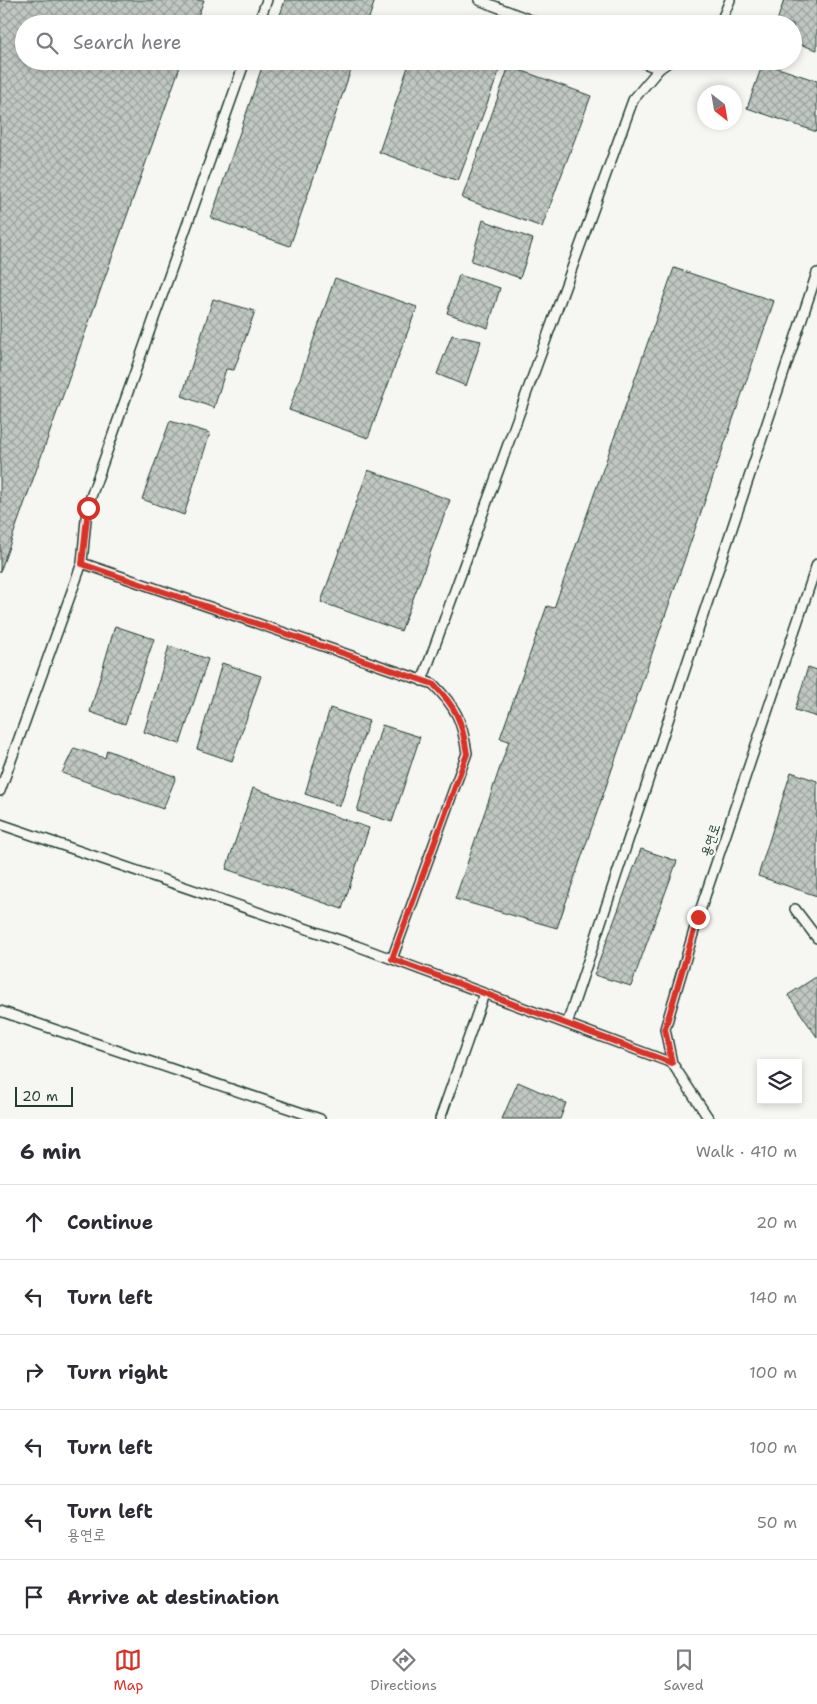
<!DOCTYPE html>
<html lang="en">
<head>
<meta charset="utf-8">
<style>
  body { margin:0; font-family:"Shantell Sans","Poor Story",sans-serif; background:#f2f2f3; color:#2b2b33 }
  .controls { position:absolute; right:15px; bottom:15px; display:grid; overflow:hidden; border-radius:0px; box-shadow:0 2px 8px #0003 }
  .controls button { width:45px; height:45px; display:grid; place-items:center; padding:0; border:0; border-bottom:1px solid #e1e1e2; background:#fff; color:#2b2b33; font:25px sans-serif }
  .compass { position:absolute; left:697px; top:85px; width:45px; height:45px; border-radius:50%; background:#fff; box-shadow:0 2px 8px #0003; rotate:149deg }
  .scale { position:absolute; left:15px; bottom:12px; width:58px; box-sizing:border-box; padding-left:5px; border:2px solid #1f3d34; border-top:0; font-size:14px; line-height:18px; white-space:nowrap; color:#1f3d34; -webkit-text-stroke:4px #f6f6f2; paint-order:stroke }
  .stop { position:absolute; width:15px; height:15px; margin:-11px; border:4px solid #d93025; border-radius:50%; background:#fff }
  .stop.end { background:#d93025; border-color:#fff; box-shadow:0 1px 5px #0008 }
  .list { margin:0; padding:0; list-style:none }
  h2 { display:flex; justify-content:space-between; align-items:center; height:65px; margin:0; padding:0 20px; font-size:21px }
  h2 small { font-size:16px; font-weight:400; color:#7c7c81 }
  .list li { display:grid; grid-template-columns:32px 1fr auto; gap:15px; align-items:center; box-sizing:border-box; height:75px; padding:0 20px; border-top:1px solid #e1e1e2 }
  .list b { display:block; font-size:19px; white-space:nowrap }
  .list p { margin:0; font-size:16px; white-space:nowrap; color:#7c7c81 }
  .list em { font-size:16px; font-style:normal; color:#7c7c81 }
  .icon { flex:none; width:28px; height:28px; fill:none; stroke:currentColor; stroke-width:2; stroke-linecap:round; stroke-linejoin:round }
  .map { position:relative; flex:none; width:817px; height:1119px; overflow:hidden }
  .search { position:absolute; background:#fff; box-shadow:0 2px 8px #0003; left:15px; right:15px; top:15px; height:55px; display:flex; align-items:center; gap:12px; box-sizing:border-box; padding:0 18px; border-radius:28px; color:#7c7c81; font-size:19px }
  .sheet { height:515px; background:#fff }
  nav { display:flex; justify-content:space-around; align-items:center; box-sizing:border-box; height:70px; border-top:1px solid #e1e1e2; background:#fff; font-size:14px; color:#7c7c81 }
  nav a { display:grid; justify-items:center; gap:2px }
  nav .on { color:#d93025 }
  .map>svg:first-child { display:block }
  .building { fill:url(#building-cross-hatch); stroke:#1f3d34 }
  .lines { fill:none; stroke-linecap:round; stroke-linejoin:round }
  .lane-casing { stroke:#1f3d34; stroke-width:12 }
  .lane { stroke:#f6f6f2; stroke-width:9 }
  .route { stroke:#d93025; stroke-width:6 }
  .labels { text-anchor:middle; stroke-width:4.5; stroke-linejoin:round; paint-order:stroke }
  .street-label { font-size:14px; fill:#1f3d34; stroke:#f6f6f2 }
</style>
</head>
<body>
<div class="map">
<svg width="817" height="1119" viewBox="0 0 817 1119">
  <defs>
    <pattern id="building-cross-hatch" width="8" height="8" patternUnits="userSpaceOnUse" patternTransform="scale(1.25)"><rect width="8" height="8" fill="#c1c8c3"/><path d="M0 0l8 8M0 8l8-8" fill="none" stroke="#9ca49f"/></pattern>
  </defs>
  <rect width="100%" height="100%" fill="#f6f6f2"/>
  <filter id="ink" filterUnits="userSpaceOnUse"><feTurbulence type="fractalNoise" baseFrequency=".02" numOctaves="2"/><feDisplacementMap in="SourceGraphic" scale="10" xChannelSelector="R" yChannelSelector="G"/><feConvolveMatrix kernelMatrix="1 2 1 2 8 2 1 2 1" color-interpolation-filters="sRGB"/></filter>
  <g filter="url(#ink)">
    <!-- building -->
    <path class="building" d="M 0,0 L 204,0 L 195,24 L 24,24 L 24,61 L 182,61 L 0,572 Z
      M 285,0 L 375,0 L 367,24 L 277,24 Z
      M 784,0 L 817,0 L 817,50 L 793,42 L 793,24 L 776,24 Z
      M 264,61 L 354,61 L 290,246 L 211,218 Z
      M 410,61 L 503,61 L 458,181 L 379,152 Z
      M 763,63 L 817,81 L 817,132 L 747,108 Z
      M 509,66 L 591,96 L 542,227 L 462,198 Z
      M 483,220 L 533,239 L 520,278 L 471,261 Z
      M 674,268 L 774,301 L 557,928 L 455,899 L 509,741 L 500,738 L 547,606 L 554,608 Z
      M 459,275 L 500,288 L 488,328 L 447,313 Z
      M 335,278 L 417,307 L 368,438 L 289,410 Z
      M 213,299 L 255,311 L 234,370 L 226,369 L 214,408 L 182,396 Z
      M 452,335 L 481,341 L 466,386 L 437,374 Z
      M 170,421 L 210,433 L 184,515 L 142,499 Z
      M 368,470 L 450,500 L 401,631 L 321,602 Z
      M 115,626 L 154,639 L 125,724 L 90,712 Z
      M 169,646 L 208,659 L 180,744 L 144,732 Z
      M 222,663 L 261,676 L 232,761 L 197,749 Z
      M 808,667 L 817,670 L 817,717 L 795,710 Z
      M 330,708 L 369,721 L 340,806 L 305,794 Z
      M 382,725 L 420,737 L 392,822 L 357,811 Z
      M 74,748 L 105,758 L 107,750 L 176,777 L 163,809 L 62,773 Z
      M 791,772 L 817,781 L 817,896 L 758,876 Z
      M 253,788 L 369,828 L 342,909 L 226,869 Z
      M 641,849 L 677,861 L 631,986 L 594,975 Z
      M 816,977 L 817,979 L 817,1037 L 788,995 Z
      M 518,1082 L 566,1103 L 560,1119 L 502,1119 Z"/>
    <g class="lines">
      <defs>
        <path id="lane" d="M 479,0 L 541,24
          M 258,24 L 267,0
          M 720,24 L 730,0
          M 639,61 L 659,69
          M 82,563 L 87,508 L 245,61
          M 422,681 L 633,100 L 659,69 L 670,61
          M 0,791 L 82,563 L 433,684 C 457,708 462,721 467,753 L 392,959
          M 0,824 L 357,946 L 672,1063
          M 795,909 L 817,938
          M 0,1011 L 320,1119
          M 567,1024 L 817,273
          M 440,1119 L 484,994
          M 709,1119 L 672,1063 L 665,1029 L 698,917 L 817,564"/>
      </defs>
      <!-- lane casing -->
      <use href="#lane" class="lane-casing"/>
      <!-- lane -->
      <use href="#lane" class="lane"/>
    </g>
  </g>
  <g class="lines" filter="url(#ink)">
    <!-- route -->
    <path class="route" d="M 88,508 L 82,564 L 433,684 C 457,708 462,721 467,754 L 392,959 L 672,1063 L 665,1029 L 698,917"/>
  </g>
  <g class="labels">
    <!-- street labels -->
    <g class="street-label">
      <text transform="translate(710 840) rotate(-71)" y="5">용연로</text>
    </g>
  </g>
</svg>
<div class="controls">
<button><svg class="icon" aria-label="layers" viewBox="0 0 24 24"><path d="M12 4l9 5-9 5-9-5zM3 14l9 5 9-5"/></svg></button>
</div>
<svg class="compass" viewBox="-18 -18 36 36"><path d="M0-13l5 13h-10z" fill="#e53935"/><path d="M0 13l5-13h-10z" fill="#7c7c81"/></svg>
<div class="scale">20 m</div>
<div class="stop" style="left:88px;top:508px"></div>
<div class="stop end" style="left:698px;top:917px"></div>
<div class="search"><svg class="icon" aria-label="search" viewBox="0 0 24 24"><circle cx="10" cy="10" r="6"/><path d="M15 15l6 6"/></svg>Search here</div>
</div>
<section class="sheet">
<h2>6 min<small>Walk · 410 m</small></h2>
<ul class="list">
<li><svg class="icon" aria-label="ahead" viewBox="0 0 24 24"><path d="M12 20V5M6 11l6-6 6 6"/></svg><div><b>Continue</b></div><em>20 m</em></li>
<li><svg class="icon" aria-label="left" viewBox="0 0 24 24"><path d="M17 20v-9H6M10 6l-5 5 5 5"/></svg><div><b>Turn left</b></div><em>140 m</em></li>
<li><svg class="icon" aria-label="right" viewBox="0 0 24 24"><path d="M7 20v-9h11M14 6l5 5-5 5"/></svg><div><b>Turn right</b></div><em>100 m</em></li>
<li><svg class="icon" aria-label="left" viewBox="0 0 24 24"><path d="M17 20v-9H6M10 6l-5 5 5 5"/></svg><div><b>Turn left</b></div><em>100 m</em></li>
<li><svg class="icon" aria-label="left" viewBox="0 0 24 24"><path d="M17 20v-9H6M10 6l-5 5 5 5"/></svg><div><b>Turn left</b><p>용연로</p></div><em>50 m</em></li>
<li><svg class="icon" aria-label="arrive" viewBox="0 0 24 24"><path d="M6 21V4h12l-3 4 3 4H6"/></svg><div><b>Arrive at destination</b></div></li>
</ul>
</section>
<nav>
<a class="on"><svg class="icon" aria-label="map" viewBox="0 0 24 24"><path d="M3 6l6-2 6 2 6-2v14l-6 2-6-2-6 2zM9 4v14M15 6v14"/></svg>Map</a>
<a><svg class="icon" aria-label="directions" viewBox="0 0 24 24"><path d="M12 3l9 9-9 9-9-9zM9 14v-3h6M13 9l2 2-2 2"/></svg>Directions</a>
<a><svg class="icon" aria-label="saved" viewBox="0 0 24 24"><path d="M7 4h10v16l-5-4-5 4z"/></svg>Saved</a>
</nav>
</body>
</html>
